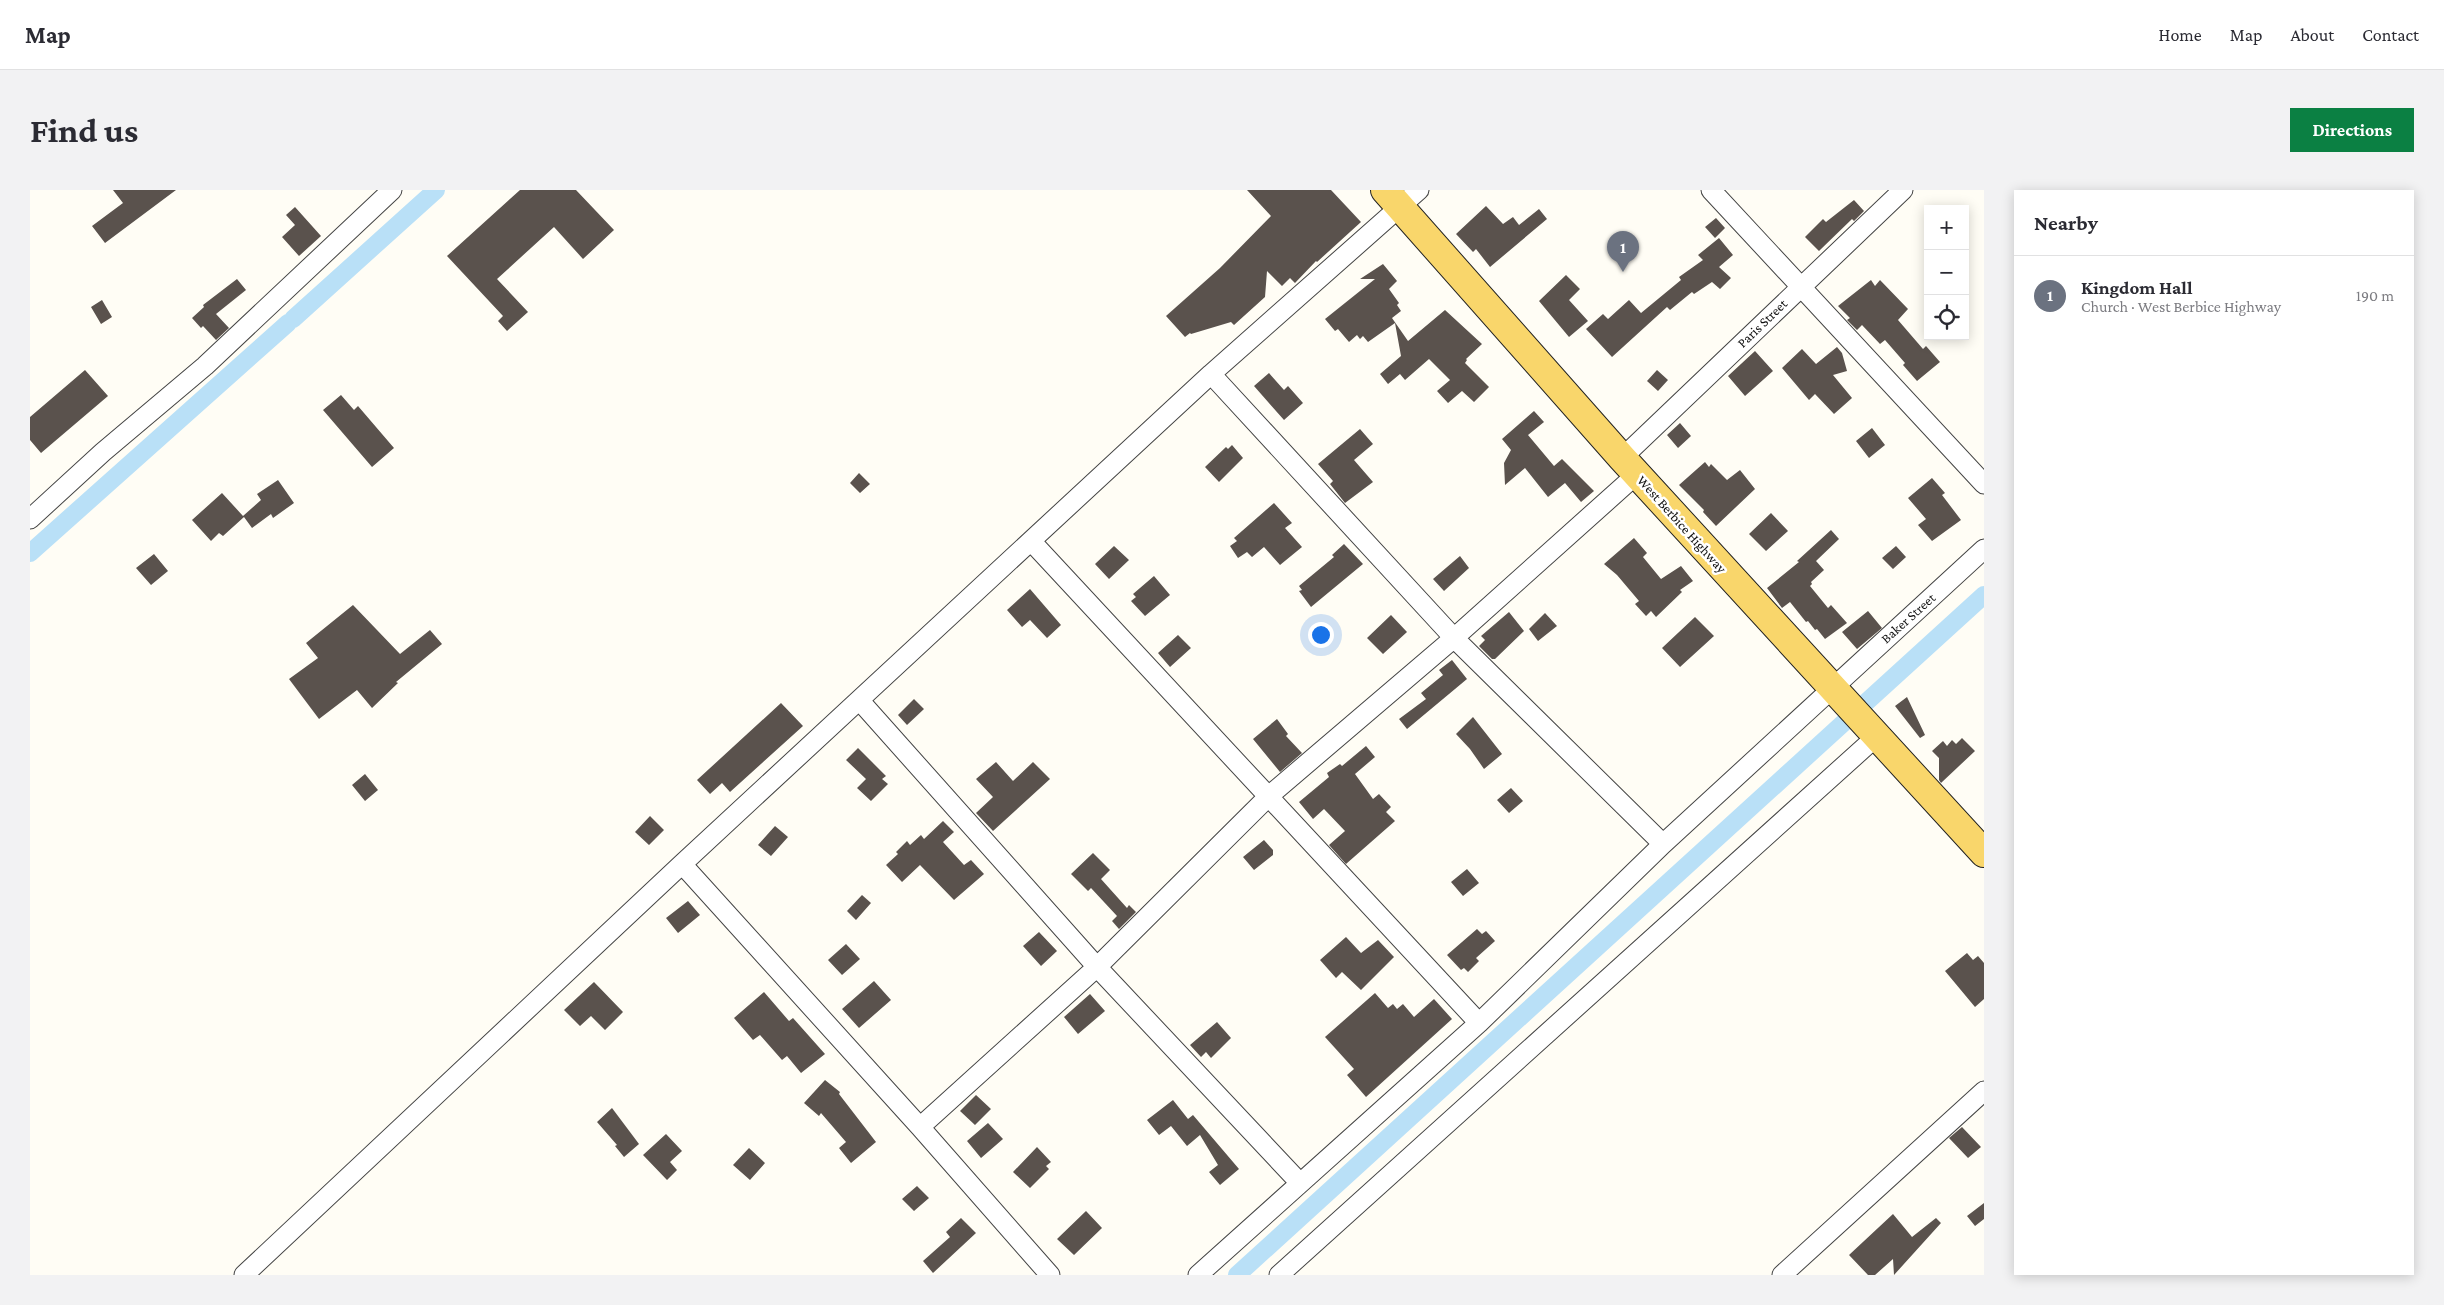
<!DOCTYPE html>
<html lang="en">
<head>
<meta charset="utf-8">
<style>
  body { margin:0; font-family:"Crimson Pro",serif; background:#f2f2f3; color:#2b2b33 }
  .controls { position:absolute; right:15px; top:15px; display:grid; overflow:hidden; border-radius:0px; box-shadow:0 2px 12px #0003 }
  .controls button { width:45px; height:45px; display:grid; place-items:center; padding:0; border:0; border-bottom:1px solid #e1e1e2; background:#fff; color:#2b2b33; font:25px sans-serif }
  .you { position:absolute; left:1290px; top:444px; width:18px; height:18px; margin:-12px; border:4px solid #fff; border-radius:50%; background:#1a73e8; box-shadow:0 0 0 8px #1a73e833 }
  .badge { display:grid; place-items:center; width:32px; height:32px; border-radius:50%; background:#0b8043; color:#fff; font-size:16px; font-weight:700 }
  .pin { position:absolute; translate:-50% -41px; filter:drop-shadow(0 1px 2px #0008) }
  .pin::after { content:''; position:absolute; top:26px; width:18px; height:15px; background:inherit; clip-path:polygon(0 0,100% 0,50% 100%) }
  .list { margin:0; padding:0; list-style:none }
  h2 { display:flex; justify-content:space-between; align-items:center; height:65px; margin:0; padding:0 20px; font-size:21px }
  h2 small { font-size:16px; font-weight:400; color:#7c7c81 }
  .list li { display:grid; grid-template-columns:32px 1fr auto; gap:15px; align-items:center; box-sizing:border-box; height:80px; padding:0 20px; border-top:1px solid #e1e1e2 }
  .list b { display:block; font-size:19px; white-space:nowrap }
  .list p { margin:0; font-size:16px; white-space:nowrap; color:#7c7c81 }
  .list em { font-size:16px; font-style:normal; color:#7c7c81 }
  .icon { flex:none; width:28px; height:28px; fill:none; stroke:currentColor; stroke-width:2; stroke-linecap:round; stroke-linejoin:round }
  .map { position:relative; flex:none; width:1954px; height:1085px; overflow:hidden; border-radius:0px }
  header { display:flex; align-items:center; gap:30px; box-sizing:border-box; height:70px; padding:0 25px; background:#fff; border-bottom:1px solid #e1e1e2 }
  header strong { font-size:24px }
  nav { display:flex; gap:28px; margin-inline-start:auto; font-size:18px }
  .intro { display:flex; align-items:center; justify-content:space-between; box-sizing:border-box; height:120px; padding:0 30px }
  h1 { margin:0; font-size:35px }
  .button { padding:12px 22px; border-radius:0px; background:#0b8043; color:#fff; font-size:18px; font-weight:700 }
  main { display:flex; gap:30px; padding:0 30px }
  aside { flex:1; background:#fff; border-radius:0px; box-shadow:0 2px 12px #0003 }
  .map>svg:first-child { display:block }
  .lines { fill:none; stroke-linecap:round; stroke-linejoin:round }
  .canal { stroke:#b9e0f7; stroke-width:18 }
  .building { fill:#5a524d }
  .minor-casing { stroke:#444; stroke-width:21 }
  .primary-casing { stroke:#222; stroke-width:30 }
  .minor { stroke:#fff; stroke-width:19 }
  .primary { stroke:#f9d66b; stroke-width:28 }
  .labels { text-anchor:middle; stroke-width:5; stroke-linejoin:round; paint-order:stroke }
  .street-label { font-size:14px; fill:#111; stroke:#fff }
</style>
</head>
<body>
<header>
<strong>Map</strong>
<nav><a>Home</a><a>Map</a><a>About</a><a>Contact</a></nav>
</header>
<div class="intro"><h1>Find us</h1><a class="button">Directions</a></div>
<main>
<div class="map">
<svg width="1954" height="1085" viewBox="0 0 1954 1085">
  <rect width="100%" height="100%" fill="#fffdf5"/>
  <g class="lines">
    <!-- canal -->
    <path class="canal" d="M 263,129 L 406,0
      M 0,363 L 258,133
      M 1207,1085 L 1954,405"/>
  </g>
  <!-- building -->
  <path class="building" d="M 83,0 L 146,0 L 75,53 L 62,36 L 93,13 Z
    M 490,0 L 546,0 L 584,40 L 553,69 L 524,37 L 467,89 L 498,122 L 477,141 L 468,131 L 473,126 L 417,66 Z
    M 1217,0 L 1301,0 L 1331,32 L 1287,72 L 1286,71 L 1265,93 L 1260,88 L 1252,96 L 1237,81 L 1235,107 L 1204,135 L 1201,132 L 1161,144 L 1160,143 L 1155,147 L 1136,126 L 1190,78 L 1241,26 Z
    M 1824,10 L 1834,21 L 1824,31 L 1822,29 L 1789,61 L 1775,47 L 1793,29 L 1796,32 Z
    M 1456,16 L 1473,34 L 1483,27 L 1489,35 L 1509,19 L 1517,29 L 1460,77 L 1446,59 L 1443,62 L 1426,44 Z
    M 265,17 L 291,46 L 269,66 L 252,47 L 265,35 L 256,25 Z
    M 1686,28 L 1695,38 L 1685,48 L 1675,37 Z
    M 1689,48 L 1703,65 L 1689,77 L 1701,88 L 1690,99 L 1682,92 L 1664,104 L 1662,102 L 1640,120 L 1637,117 L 1582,167 L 1556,139 L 1573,124 L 1578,129 L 1599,110 L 1611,123 L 1651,90 L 1649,87 L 1673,70 L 1668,65 Z
    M 1353,74 L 1367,91 L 1359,99 L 1369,113 L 1367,115 L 1371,121 L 1362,128 L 1378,151 L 1415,120 L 1452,154 L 1436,169 L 1437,170 L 1435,173 L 1459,197 L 1444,212 L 1432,201 L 1418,213 L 1407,201 L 1420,190 L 1399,169 L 1375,190 L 1370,184 L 1358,194 L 1350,184 L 1371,166 L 1365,133 L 1338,152 L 1333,146 L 1330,149 L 1327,145 L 1319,152 L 1308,139 L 1305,141 L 1295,129 L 1345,89 L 1330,89 Z
    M 1536,85 L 1550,99 L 1539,110 L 1558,131 L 1539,147 L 1509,111 Z
    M 207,89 L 216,100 L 186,124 L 199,138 L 186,150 L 173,136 L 171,138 L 162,128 L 174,117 L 173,115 Z
    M 1841,90 L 1845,96 L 1850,90 L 1878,119 L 1868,130 L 1893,159 L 1896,156 L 1910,172 L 1887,191 L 1873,175 L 1875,173 L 1855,150 L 1850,154 L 1832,135 L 1827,140 L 1817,130 L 1820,128 L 1808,116 Z
    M 72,110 L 82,127 L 71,134 L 61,117 Z
    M 1807,157 L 1812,163 L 1817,181 L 1803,185 L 1822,208 L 1804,224 L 1785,204 L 1779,210 L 1752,178 L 1772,159 L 1786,174 Z
    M 1725,161 L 1743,181 L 1715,206 L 1698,186 Z
    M 55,180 L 78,206 L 11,263 L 0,250 L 0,227 Z
    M 1627,180 L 1638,190 L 1628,201 L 1617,191 Z
    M 1239,183 L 1254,200 L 1258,196 L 1273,213 L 1254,230 L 1224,196 Z
    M 311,205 L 324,220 L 328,216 L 364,258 L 342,277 L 293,220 Z
    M 1504,221 L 1514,232 L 1498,245 L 1524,276 L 1532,269 L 1564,301 L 1551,312 L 1535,293 L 1518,307 L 1495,278 L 1475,295 L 1474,273 L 1481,260 L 1472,249 Z
    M 1650,233 L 1661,246 L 1648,258 L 1637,245 Z
    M 1842,238 L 1855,255 L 1839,268 L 1826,251 Z
    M 1330,239 L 1343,254 L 1324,270 L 1343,292 L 1315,313 L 1300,294 L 1303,291 L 1288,274 Z
    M 1202,255 L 1213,268 L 1189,292 L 1175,277 L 1196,257 L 1198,259 Z
    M 1675,272 L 1679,277 L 1681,274 L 1697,290 L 1710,280 L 1725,299 L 1686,336 L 1673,322 L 1674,320 L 1649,295 Z
    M 829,283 L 840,294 L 830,303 L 820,293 Z
    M 1902,288 L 1915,303 L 1912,305 L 1931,330 L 1902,351 L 1888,335 L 1896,329 L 1878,308 Z
    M 248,290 L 264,313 L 243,328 L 241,324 L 222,338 L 214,327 L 193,346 L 189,343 L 181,351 L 162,330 L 192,303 L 213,326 L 231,310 L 227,304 Z
    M 1244,313 L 1262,333 L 1255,338 L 1272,357 L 1250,375 L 1234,357 L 1222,367 L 1217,362 L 1208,368 L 1200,356 L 1207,351 L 1204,348 Z
    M 1741,323 L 1758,341 L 1736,361 L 1719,344 Z
    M 1801,340 L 1809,349 L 1786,371 L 1794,380 L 1781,392 L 1782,394 L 1780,396 L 1798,418 L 1801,415 L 1817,433 L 1795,449 L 1787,439 L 1785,440 L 1778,431 L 1776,432 L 1760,412 L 1752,418 L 1737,398 L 1769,372 L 1767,371 Z
    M 1604,348 L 1617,363 L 1613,367 L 1631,389 L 1651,376 L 1663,391 L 1650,400 L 1652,402 L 1626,427 L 1621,421 L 1616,426 L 1605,414 L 1609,411 L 1587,385 L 1574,374 Z
    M 1314,354 L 1333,374 L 1281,417 L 1269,401 L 1272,400 L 1269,396 L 1304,367 L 1302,365 Z
    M 1084,356 L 1099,370 L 1079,389 L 1065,374 Z
    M 1866,356 L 1876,367 L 1863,379 L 1852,368 Z
    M 124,364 L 138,381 L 121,395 L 106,378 Z
    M 1430,366 L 1439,378 L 1414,401 L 1403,389 Z
    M 1124,386 L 1140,405 L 1115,426 L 1101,411 L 1106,407 L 1103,404 Z
    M 1000,399 L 1031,435 L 1017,448 L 1000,430 L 992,437 L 977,420 Z
    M 323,415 L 370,464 L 400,440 L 412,454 L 366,492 L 368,493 L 342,518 L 327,500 L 289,529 L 259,489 L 288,468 L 276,453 Z
    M 1838,421 L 1852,438 L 1827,459 L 1812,442 Z
    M 1479,422 L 1494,441 L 1465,469 L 1462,469 L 1449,456 L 1455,450 L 1451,446 Z
    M 1515,423 L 1527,436 L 1508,451 L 1499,439 Z
    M 1361,425 L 1377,442 L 1353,464 L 1337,448 Z
    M 1665,427 L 1684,446 L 1650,477 L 1632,458 Z
    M 1148,445 L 1161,458 L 1140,477 L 1128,463 Z
    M 1422,470 L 1437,489 L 1377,539 L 1369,529 L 1396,509 L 1391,503 L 1413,485 L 1409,480 Z
    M 1877,507 L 1895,545 L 1890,548 L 1865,516 Z
    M 884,509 L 894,519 L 877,535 L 868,525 Z
    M 751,513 L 773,536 L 700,602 L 692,593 L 680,604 L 667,590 Z
    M 1443,527 L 1472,564 L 1454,579 L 1440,559 L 1426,544 Z
    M 1247,529 L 1258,544 L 1256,546 L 1272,563 L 1250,582 L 1223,549 Z
    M 1932,548 L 1945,561 L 1911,593 L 1909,590 L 1909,568 L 1902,561 L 1913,551 L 1917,556 L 1922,550 L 1926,554 Z
    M 1336,556 L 1345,567 L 1325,584 L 1343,609 L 1349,604 L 1361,617 L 1356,622 L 1365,631 L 1316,674 L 1299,655 L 1315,641 L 1294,619 L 1283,629 L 1269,612 L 1299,587 L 1297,583 L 1310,574 L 1312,576 Z
    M 828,558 L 856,586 L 852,589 L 858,594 L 841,611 L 827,598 L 836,589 L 816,570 Z
    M 966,572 L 983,591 L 1003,572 L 1020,589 L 963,641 L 946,623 L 963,607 L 946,589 Z
    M 335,584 L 348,600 L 335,611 L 322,595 Z
    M 1481,598 L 1493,611 L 1479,623 L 1467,610 Z
    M 620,626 L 634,640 L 619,655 L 605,642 Z
    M 913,631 L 924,642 L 913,652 L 934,675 L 941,670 L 954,684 L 924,710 L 890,675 L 872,692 L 856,675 L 868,664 L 866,662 L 877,651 L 880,655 L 891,645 L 894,649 Z
    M 745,636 L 758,647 L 741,666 L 728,655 Z
    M 1234,650 L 1243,660 L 1243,665 L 1224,680 L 1213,667 Z
    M 1063,663 L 1080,680 L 1071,689 L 1097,718 L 1099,715 L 1106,722 L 1089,739 L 1082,731 L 1087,726 L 1061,698 L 1058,701 L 1041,684 Z
    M 1437,679 L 1449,693 L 1433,706 L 1421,692 Z
    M 832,705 L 841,713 L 826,730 L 817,721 Z
    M 658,711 L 670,725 L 648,743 L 636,728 Z
    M 1447,739 L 1452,744 L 1456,741 L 1465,751 L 1446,768 L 1449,771 L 1438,782 L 1434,778 L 1431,780 L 1417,765 Z
    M 1009,742 L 1027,761 L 1011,776 L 993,756 Z
    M 1316,747 L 1331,763 L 1348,750 L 1364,767 L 1331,800 L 1312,782 L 1306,788 L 1290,770 Z
    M 816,754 L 830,769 L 812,785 L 798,770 Z
    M 1937,763 L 1943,770 L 1948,766 L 1954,773 L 1954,809 L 1945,817 L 1915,781 Z
    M 844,791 L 861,810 L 829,838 L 812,819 Z
    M 564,792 L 593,822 L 575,840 L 561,826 L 550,836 L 534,820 Z
    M 734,802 L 759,831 L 763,828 L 795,864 L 771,883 L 757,866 L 752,870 L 730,845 L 723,850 L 704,828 Z
    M 1345,803 L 1358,818 L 1363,814 L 1367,819 L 1373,814 L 1384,827 L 1404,809 L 1422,829 L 1336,907 L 1317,885 L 1324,879 L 1295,847 Z
    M 1060,804 L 1075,821 L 1048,844 L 1034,827 Z
    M 1187,832 L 1201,848 L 1181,868 L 1176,862 L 1171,867 L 1160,855 Z
    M 795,890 L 810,902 L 809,904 L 846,952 L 821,973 L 809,958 L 816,952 L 791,923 L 789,926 L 774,913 Z
    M 946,905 L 961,919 L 945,935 L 930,921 Z
    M 1143,910 L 1158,929 L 1163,925 L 1209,979 L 1190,995 L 1179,982 L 1188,975 L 1170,945 L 1157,956 L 1141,936 L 1129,945 L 1117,930 Z
    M 582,918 L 609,954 L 594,967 L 585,956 L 587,955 L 567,932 Z
    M 958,933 L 973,949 L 951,968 L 937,951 Z
    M 1932,937 L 1951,957 L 1938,968 L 1919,948 Z
    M 636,944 L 652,961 L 640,972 L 647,980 L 637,990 L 613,965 Z
    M 1007,957 L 1021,972 L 1016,976 L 1019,979 L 1000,998 L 983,982 Z
    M 719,958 L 735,973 L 720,990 L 703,975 Z
    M 887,996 L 899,1008 L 884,1021 L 872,1009 Z
    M 1954,1013 L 1954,1029 L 1945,1036 L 1937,1026 Z
    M 1056,1021 L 1072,1038 L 1044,1065 L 1027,1049 Z
    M 1863,1024 L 1882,1047 L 1906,1028 L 1911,1033 L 1864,1085 L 1863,1069 L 1845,1085 L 1838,1085 L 1819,1065 Z
    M 931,1028 L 946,1043 L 903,1083 L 893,1071 L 920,1047 L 916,1042 Z"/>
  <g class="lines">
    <defs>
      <path id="minor" d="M 1681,0 L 1954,294
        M 1181,184 L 1424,448 L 1633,654
        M 1592,268 L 1873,0
        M 0,329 L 73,262 L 175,176 L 362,0
        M 1001,351 L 1449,833
        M 830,511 L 1067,777 L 1270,993
        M 652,674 L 890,937 L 1020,1085
        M 890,937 L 1067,777 L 1240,605 L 1424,448 L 1607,284
        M 214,1085 L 652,674 L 1181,184 L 1389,0
        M 1168,1085 L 1449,833 L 1633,654 L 1954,359
        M 1249,1085 L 1847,546
        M 1752,1085 L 1954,901"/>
      <path id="primary" d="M 1355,0 L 1592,268 L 1954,663"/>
    </defs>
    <!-- minor casing -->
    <use href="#minor" class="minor-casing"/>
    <!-- primary casing -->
    <use href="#primary" class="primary-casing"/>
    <!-- minor -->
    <use href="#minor" class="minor"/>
    <!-- primary -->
    <use href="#primary" class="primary"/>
  </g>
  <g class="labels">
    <!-- street labels -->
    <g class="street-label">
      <text transform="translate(1732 133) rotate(-44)" y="5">Paris Street</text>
      <text transform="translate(1652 334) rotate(48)" y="5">West Berbice Highway</text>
      <text transform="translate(1878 428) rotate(-42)" y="5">Baker Street</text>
    </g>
  </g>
</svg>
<div class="controls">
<button>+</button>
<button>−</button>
<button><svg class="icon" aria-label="locate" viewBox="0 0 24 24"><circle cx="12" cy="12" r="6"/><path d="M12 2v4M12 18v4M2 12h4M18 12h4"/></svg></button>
</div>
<div class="you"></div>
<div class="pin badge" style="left:1593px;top:82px;background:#6b7280">1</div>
</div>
<aside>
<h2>Nearby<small></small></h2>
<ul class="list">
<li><span class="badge" style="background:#6b7280">1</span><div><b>Kingdom Hall</b><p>Church · West Berbice Highway</p></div><em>190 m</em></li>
</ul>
</aside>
</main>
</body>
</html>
